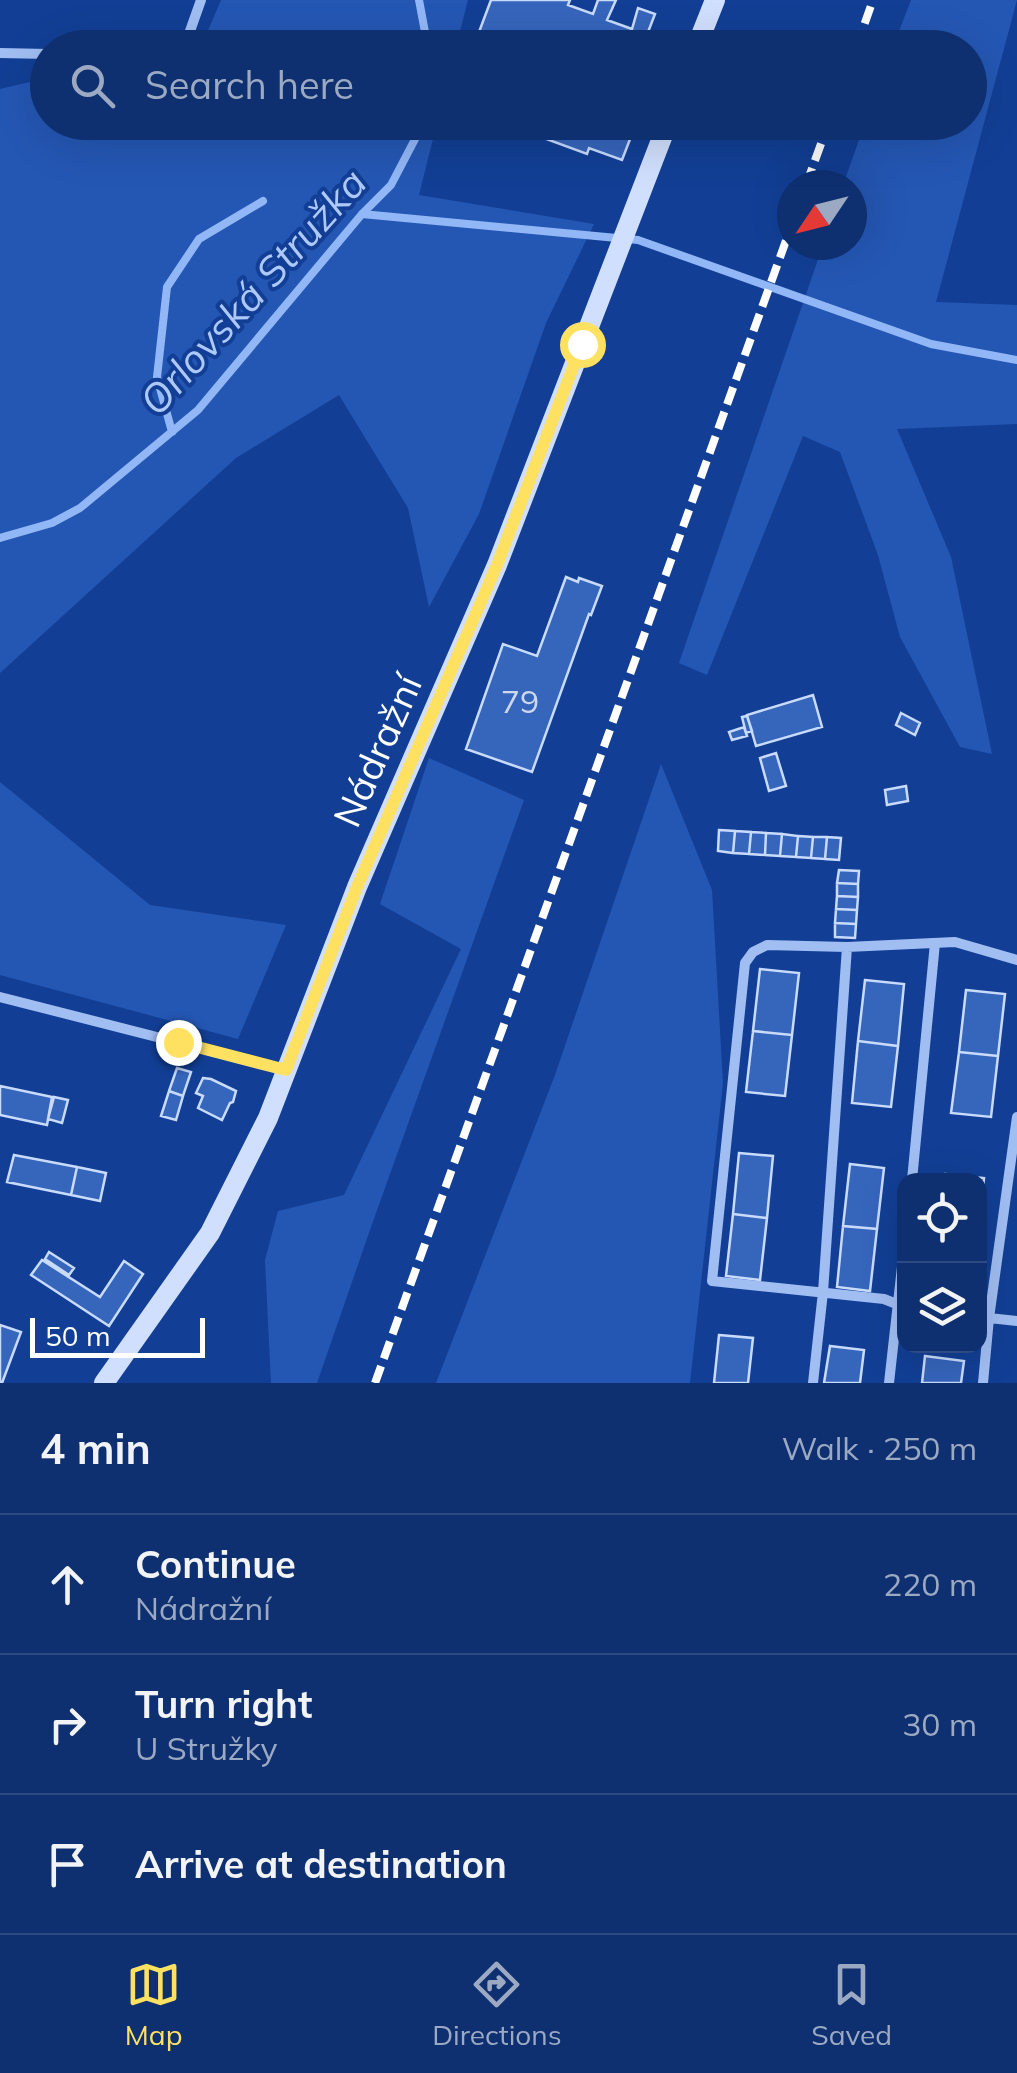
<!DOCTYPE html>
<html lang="en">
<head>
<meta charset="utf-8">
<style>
  body { margin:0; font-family:Mulish,sans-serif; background:#173775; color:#f1f3f6 }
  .controls { position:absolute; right:30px; bottom:30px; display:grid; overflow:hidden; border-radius:20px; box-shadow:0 10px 40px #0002 }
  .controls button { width:90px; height:90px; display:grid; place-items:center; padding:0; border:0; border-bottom:2px solid #2e4a83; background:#0e2f70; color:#f1f3f6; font:50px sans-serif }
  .compass { position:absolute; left:777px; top:170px; width:90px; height:90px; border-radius:50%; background:#0e2f70; box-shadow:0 10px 40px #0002; rotate:235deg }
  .scale { position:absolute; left:30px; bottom:25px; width:175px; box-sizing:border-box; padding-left:10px; border:5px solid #fff; border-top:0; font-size:28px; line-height:35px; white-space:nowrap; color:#fff; -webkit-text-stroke:8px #123f95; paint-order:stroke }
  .stop { position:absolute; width:30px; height:30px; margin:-22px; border:8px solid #ffe162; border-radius:50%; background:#fff }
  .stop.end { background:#ffe162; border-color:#fff; box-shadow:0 2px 10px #0008 }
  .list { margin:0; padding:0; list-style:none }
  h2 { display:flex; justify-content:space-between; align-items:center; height:130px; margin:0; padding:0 40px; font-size:42px }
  h2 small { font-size:32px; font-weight:400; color:#9ba9c3 }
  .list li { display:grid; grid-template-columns:65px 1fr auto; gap:30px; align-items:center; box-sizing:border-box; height:140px; padding:0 40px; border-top:2px solid #2e4a83 }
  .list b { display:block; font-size:38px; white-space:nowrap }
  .list p { margin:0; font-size:32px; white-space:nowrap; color:#9ba9c3 }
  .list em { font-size:32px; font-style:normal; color:#9ba9c3 }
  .icon { flex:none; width:55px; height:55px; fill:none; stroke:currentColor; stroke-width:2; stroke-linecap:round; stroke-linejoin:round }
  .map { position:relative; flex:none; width:1017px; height:1383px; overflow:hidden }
  .search { position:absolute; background:#0e2f70; box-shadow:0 10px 40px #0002; left:30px; right:30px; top:30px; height:110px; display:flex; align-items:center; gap:25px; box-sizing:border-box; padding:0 35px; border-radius:55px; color:#9ba9c3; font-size:38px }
  .sheet { height:550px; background:#0e2f70 }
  nav { display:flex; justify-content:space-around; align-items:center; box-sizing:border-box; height:140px; border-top:2px solid #2e4a83; background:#0e2f70; font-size:28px; color:#9ba9c3 }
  nav a { display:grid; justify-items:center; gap:5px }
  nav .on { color:#ffe162 }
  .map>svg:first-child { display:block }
  .green { fill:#2457b4 }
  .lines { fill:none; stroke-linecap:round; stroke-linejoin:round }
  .stream { stroke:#92b7f6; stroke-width:8 }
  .building { fill:#3665bc; stroke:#c8dbfd; stroke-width:2.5 }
  .street { stroke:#a1bef3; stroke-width:10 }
  .secondary { stroke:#d0dffd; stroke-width:20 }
  .rail { stroke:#fff; stroke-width:8; stroke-dasharray:18 8; stroke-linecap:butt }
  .route { stroke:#ffe162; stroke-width:12 }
  .labels { text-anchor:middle; stroke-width:8; stroke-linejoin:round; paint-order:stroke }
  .number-label { font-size:32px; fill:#cdd8ee }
  .street-label { font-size:38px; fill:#fff; stroke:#123f95 }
  .water-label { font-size:40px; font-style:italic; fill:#adc9fa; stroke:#123f95 }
</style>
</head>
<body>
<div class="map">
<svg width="1017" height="1383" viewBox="0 0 1017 1383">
  <rect width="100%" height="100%" fill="#123f95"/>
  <!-- green -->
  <path class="green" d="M 221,0 L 468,0 L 456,47 L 201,47 Z
    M 911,0 L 1017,0 L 936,302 L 1017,305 L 1017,424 L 897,429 L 951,557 L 992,754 L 960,747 L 900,637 L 878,555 L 840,452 L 803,436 L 707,675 L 679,663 L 823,245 L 852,245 L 852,185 L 843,185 L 865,123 L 970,122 L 970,48 L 893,47 Z
    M 47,78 L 48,122 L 437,123 L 419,195 L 594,224 L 546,323 L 479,514 L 429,607 L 408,508 L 339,395 L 236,458 L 0,673 L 0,89 Z
    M 429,758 L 524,800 L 371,1227 L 317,1383 L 271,1383 L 265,1260 L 278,1211 L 344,1195 L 461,949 L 380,904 Z
    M 661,764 L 712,890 L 723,1083 L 690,1383 L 436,1383 L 555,1075 Z
    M 0,782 L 150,905 L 286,925 L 238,1039 L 0,975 Z"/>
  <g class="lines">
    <!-- stream -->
    <path class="stream" d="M 419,0 L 428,48
      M 362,214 L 638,240 L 931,344 L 1017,360
      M 172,432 L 157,377 L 167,287 L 199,239 L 263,201
      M 0,538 L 52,523 L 80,508 L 198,410 L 362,214 L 391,185 L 424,122"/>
  </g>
  <!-- building -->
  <path class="building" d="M 491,0 L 570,0 L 568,5 L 593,14 L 598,0 L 616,0 L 607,20 L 632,29 L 638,8 L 655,14 L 643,45 L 650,48 L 473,48 Z
    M 500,122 L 632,122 L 628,133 L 632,134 L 622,160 L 589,148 L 587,154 Z
    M 566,577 L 578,582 L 579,578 L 602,586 L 591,615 L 589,614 L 532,772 L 466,749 L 503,644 L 537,656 Z
    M 813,695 L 822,727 L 756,746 L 747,715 Z
    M 901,713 L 920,723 L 915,735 L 896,725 Z
    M 747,716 L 752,731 L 746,733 L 742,717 Z
    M 744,727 L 747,736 L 732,740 L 729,732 Z
    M 776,753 L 786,786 L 769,791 L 760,758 Z
    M 906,786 L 908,801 L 887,805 L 885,790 Z
    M 719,830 L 735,831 L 733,853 L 718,851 Z
    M 735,831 L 751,832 L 749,854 L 733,853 Z
    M 751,832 L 766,833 L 765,855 L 749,854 Z
    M 766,833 L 782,834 L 780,856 L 765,855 Z
    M 782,834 L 798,836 L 796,857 L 780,856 Z
    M 798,836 L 813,837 L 811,858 L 796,857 Z
    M 813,837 L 827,837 L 825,859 L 811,858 Z
    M 827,837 L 841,838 L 839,860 L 825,859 Z
    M 839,870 L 859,871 L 858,884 L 837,883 Z
    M 837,883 L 858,884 L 858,897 L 837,896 Z
    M 837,896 L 858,897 L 857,910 L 836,909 Z
    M 836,909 L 857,910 L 856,924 L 835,923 Z
    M 835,923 L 856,924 L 855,938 L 835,937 Z
    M 760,969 L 799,973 L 792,1035 L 753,1031 Z
    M 865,980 L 904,984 L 898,1046 L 858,1041 Z
    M 966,990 L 1005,994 L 998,1056 L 959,1052 Z
    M 753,1031 L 792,1035 L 785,1096 L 746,1092 Z
    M 858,1041 L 898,1046 L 891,1107 L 852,1103 Z
    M 959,1052 L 998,1056 L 991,1117 L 951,1113 Z
    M 177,1068 L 191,1072 L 183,1096 L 169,1091 Z
    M 203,1078 L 211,1079 L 236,1091 L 233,1102 L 230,1103 L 222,1120 L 198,1108 L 203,1096 L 196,1093 Z
    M 0,1086 L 52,1097 L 47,1125 L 0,1115 Z
    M 169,1091 L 183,1096 L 176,1120 L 161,1116 Z
    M 54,1097 L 68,1100 L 62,1123 L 48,1119 Z
    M 739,1153 L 773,1156 L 767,1218 L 733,1214 Z
    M 14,1155 L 77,1167 L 71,1195 L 7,1182 Z
    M 850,1164 L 884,1168 L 877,1229 L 843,1226 Z
    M 77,1167 L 106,1173 L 100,1201 L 71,1195 Z
    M 945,1174 L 984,1178 L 980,1222 L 980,1180 L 944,1180 Z
    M 733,1214 L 767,1218 L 760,1280 L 726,1276 Z
    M 843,1226 L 877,1229 L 870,1291 L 837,1287 Z
    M 49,1252 L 74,1268 L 69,1275 L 45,1259 Z
    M 42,1260 L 100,1297 L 124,1261 L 143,1274 L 109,1326 L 31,1275 Z
    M 0,1325 L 21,1332 L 2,1383 L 0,1383 Z
    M 719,1335 L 753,1338 L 748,1383 L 714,1383 Z
    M 830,1346 L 864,1350 L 860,1383 L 824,1383 Z
    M 925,1356 L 964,1361 L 961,1383 L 922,1383 Z"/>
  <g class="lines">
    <!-- street -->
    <path class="street" d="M 184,48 L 201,0
      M 0,53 L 48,54
      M 847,947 L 767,945 L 753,952 L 745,963 L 712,1281 L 884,1299 L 904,1307
      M 0,997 L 286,1070
      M 912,1180 L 935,943
      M 980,1317 L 1017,1321
      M 813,1383 L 823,1292 L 847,947 L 955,942 L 1017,960
      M 889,1383 L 904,1249
      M 983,1383 L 989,1318 L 1017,1117"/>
    <!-- secondary -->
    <path class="secondary" d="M 696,48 L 715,0
      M 104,1383 L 210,1233 L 268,1118 L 357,887 L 497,565 L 668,122"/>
    <!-- rail -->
    <path class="rail" d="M 856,48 L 873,0
      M 806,185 L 829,122
      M 375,1383 L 792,224"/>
  </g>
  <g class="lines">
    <!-- route -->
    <path class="route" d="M 178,1042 L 286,1070 L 357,887 L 497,565 L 582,344"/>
  </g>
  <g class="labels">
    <!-- number labels -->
    <g class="number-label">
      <text x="520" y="713">79</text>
    </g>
    <!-- street labels -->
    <g class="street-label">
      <text transform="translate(378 751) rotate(-66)" y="13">Nádražní</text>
    </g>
    <!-- water labels -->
    <g class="water-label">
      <text transform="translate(253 292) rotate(-48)" y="14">Orlovská Stružka</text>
    </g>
  </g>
</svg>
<div class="controls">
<button><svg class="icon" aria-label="locate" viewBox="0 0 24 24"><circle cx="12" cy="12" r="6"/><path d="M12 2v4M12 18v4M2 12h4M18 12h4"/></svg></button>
<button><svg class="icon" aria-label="layers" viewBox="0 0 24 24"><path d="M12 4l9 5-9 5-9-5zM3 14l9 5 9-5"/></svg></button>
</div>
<svg class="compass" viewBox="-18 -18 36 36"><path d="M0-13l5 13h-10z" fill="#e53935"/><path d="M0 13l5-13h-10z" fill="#9ba9c3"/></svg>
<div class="scale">50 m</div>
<div class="stop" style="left:582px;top:344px"></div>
<div class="stop end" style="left:178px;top:1042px"></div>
<div class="search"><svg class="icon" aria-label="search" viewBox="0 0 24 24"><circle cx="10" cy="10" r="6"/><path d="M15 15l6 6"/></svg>Search here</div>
</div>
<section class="sheet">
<h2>4 min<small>Walk · 250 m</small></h2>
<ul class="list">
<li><svg class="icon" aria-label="ahead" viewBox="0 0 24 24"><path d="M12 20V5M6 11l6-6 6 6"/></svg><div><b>Continue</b><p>Nádražní</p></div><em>220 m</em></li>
<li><svg class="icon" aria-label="right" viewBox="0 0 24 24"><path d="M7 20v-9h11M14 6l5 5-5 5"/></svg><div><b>Turn right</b><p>U Stružky</p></div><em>30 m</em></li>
<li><svg class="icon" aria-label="arrive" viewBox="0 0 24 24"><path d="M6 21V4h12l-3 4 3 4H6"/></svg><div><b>Arrive at destination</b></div></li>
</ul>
</section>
<nav>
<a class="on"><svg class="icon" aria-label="map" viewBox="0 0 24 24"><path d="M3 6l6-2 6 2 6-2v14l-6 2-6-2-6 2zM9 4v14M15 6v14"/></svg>Map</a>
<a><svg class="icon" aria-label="directions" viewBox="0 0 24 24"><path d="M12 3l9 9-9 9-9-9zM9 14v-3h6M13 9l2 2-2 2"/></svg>Directions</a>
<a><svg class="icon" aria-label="saved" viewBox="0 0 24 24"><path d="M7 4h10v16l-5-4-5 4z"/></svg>Saved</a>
</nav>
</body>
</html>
